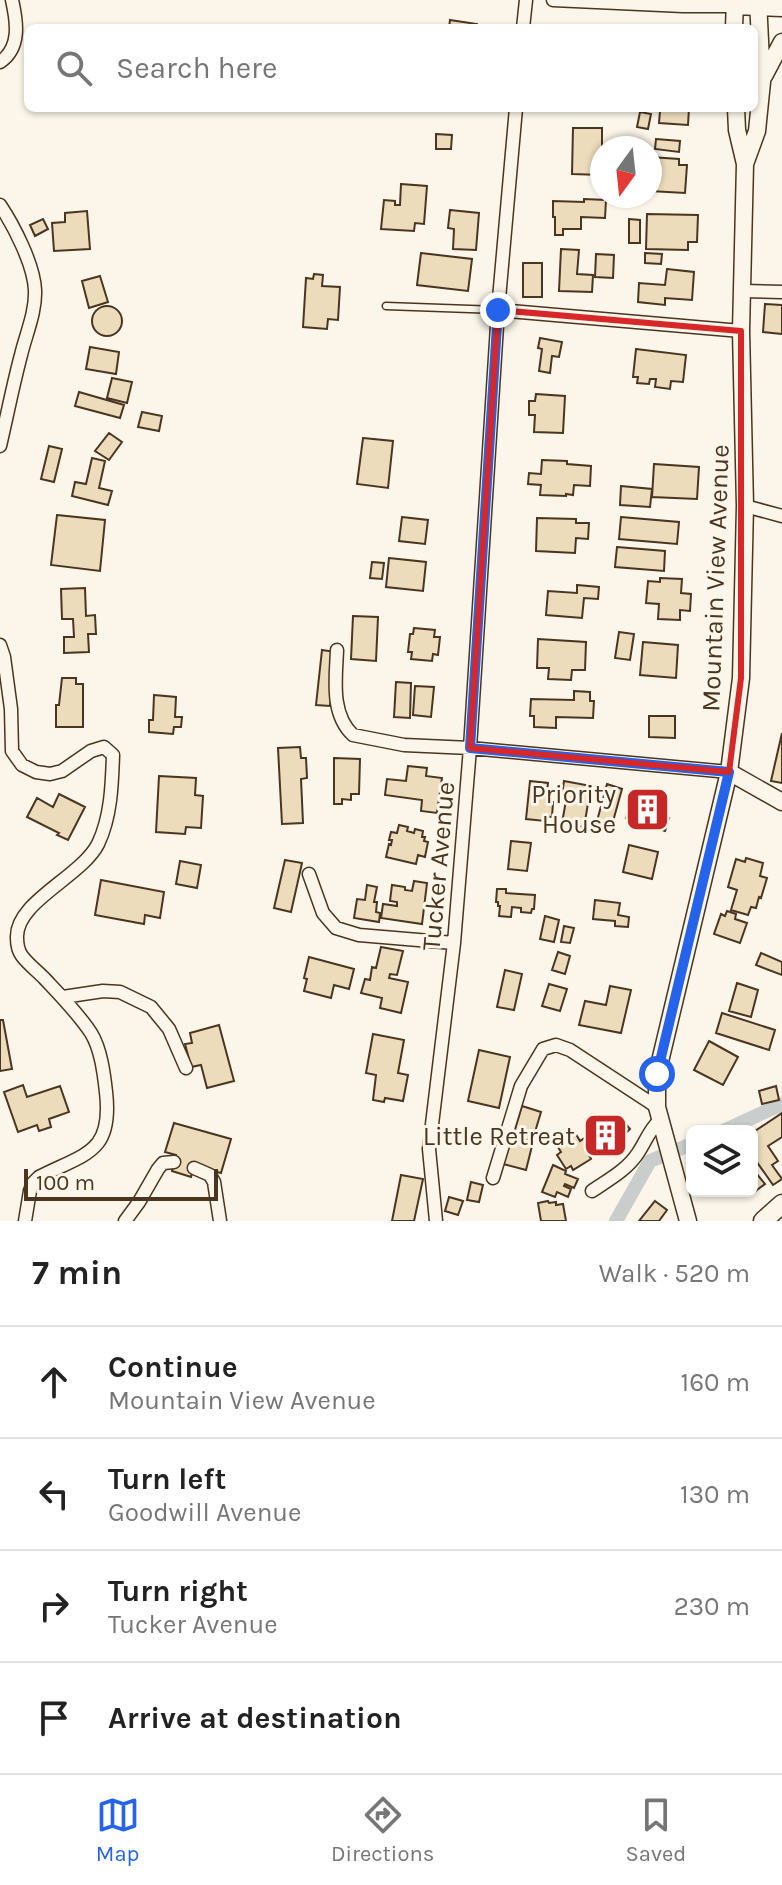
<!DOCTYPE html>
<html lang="en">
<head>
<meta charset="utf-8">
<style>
  body { margin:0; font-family:Karla,sans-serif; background:#f6f6f6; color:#222 }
  .controls { position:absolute; right:24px; bottom:24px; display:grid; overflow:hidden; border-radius:12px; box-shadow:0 2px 6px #0004 }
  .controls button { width:72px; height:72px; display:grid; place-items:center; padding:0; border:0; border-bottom:2px solid #e0e0e0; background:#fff; color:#222; font:40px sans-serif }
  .compass { position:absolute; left:590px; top:136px; width:72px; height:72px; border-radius:50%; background:#fff; box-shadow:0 2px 6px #0004; rotate:195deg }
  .scale { position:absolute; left:24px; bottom:20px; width:194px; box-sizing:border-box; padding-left:8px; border:4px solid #4a3520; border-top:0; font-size:22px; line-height:28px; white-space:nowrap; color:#4a3520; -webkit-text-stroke:6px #fbf6e9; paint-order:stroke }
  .stop { position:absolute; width:24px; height:24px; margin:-18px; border:6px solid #2563eb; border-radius:50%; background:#fff }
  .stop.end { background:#2563eb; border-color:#fff; box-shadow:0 2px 8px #0008 }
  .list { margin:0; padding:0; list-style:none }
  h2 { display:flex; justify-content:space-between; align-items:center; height:104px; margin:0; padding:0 32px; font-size:34px }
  h2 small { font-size:26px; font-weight:400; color:#767676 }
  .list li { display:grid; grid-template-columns:52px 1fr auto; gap:24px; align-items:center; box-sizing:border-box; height:112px; padding:0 32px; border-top:2px solid #e0e0e0 }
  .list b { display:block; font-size:30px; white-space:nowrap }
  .list p { margin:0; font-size:26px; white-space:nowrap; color:#767676 }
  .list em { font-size:26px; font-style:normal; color:#767676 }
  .icon { flex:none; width:44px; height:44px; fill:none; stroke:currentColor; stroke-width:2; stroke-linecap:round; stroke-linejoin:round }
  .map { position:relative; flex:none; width:782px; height:1221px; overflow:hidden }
  .search { position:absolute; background:#fff; box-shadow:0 2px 6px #0004; left:24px; right:24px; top:24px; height:88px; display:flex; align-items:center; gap:20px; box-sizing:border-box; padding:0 28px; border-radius:12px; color:#767676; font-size:30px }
  .sheet { height:552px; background:#fff }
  nav { display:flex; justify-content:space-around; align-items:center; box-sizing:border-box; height:112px; border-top:2px solid #e0e0e0; background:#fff; font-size:22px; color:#767676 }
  nav a { display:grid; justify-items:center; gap:4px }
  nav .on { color:#2563eb }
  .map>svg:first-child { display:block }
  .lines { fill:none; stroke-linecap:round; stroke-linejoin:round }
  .canal { stroke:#c9cecd; stroke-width:14 }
  .building { fill:#ecdcbc; stroke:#4a3520; stroke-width:2 }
  .lane-casing { stroke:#4a3520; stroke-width:9 }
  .street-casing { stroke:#4a3520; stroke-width:15 }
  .secondary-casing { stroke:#4a3520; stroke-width:19 }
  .primary-casing { stroke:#4a3520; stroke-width:21 }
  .lane { stroke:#fbf6e9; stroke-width:6 }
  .street { stroke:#fbf6e9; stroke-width:12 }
  .secondary { stroke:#fbf6e9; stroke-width:16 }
  .primary { stroke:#fbf6e9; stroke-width:18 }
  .route { stroke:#2563eb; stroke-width:10 }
  .marked { fill:none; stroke:#d62828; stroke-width:6; stroke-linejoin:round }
  .labels { text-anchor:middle; stroke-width:6; stroke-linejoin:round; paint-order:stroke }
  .street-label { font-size:26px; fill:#4a3520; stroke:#fbf6e9 }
  .poi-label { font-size:26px; fill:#4a3520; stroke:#fbf6e9; text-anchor:end }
</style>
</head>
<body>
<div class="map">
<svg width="782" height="1221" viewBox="0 0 782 1221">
  <rect width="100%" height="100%" fill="#fbf6e9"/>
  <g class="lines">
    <!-- canal -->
    <path class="canal" d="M 723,1131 L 782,1104
      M 616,1221 L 650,1161 L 692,1144"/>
  </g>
  <!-- building -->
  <path class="building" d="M 450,20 L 477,24 L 477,28 L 449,28 Z
    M 653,108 L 689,108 L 688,125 L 659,123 L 660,111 L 653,111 Z
    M 640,112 L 651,114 L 648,129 L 637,127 Z
    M 573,128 L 602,128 L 602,175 L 572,174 Z
    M 436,134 L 452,135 L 451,149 L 436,149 Z
    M 656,139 L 680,141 L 679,152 L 655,149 Z
    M 650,157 L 679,159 L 679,165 L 687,165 L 685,193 L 650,191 Z
    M 401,184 L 427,186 L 424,224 L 415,223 L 414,231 L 381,229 L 384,200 L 395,201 L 395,205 L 400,205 Z
    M 584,199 L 606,200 L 605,218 L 581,217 L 581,229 L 563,229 L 563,235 L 555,235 L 555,217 L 553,217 L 553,201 L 584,202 Z
    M 450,210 L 479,213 L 476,250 L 453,249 L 454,229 L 448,228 Z
    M 87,211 L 90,249 L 54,251 L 52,223 L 65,222 L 65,213 Z
    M 647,214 L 698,215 L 697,242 L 688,242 L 688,250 L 646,249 Z
    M 43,219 L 48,229 L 35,236 L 30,225 Z
    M 629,219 L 640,220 L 640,243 L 629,243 Z
    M 561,249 L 579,250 L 577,274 L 593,275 L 592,292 L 559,291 Z
    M 421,253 L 472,259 L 468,291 L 417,285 Z
    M 645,253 L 662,254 L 661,264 L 645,263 Z
    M 596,254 L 614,255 L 613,278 L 595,277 Z
    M 523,263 L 542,263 L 542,297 L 523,297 Z
    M 667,269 L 694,272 L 692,300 L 665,298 L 665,305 L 638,302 L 639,283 L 665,285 Z
    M 314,274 L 323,275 L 322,286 L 340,287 L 338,320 L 328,319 L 327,329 L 303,327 L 306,278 L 313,279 Z
    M 100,276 L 108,302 L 89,308 L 82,281 Z
    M 765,304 L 782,305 L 782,334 L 763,332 Z
    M92 321a15 15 0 1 1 30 0a15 15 0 1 1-30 0Z
    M 540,338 L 562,342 L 559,357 L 552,356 L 550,373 L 539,371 L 542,349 L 538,348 Z
    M 90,347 L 119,352 L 116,374 L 86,369 Z
    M 636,349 L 686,355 L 683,382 L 671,381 L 670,389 L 655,387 L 656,379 L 650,379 L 649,384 L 637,383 L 638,377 L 633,377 Z
    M 112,378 L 132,382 L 127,403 L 107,398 Z
    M 79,392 L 124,405 L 120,418 L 75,406 Z
    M 536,394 L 565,396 L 563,433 L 534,432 L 535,415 L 529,415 L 529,401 L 535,401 Z
    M 142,412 L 162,416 L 159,431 L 138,427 Z
    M 109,433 L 122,442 L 109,460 L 95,451 Z
    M 363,438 L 393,441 L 388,488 L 357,484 Z
    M 49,446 L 62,449 L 54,482 L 41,479 Z
    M 92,458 L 105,461 L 99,488 L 112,491 L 108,505 L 72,496 L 75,482 L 86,484 Z
    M 542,460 L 567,461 L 567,464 L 591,466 L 590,486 L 574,485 L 573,495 L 566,494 L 566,496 L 540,495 L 541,485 L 528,484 L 529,473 L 541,474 Z
    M 654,464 L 699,467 L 697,499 L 652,497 Z
    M 621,486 L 652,489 L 650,507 L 620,505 Z
    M 57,515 L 105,520 L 100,571 L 51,565 Z
    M 402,517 L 428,520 L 425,544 L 399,541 Z
    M 621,517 L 679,522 L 677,544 L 619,539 Z
    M 537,518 L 576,519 L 576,523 L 589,523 L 588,539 L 576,538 L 575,553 L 536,551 Z
    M 617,547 L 665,551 L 664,571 L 615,567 Z
    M 389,558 L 426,562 L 423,591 L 386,587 Z
    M 372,562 L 384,563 L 382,579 L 370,578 Z
    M 660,578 L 682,579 L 681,593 L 691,594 L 690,611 L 680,610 L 680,620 L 658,619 L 659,604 L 646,603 L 648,581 L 660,582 Z
    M 577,585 L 599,587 L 598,599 L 584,598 L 582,618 L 546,615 L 548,591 L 577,593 Z
    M 85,588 L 86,616 L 95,615 L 96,634 L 88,634 L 89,652 L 64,653 L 64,637 L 74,637 L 73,619 L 62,619 L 61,589 Z
    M 353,616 L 378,617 L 376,661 L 351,659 Z
    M 414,628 L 435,630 L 434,637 L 440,637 L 438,655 L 433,654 L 432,661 L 411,659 L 412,652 L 408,652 L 410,634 L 413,634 Z
    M 619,632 L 634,634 L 630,660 L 615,658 Z
    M 538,639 L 586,642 L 585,670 L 572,670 L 571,680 L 548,679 L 549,668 L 537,668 Z
    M 643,642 L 678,645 L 676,678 L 640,675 Z
    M 322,650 L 336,652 L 330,706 L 316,705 Z
    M 62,678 L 76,678 L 76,684 L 83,684 L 83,727 L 56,727 L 56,705 L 59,705 Z
    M 396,682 L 411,683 L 410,718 L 394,717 Z
    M 415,686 L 434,687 L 431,717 L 413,715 Z
    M 574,691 L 590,692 L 590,701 L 594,701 L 593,718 L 556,717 L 556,728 L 534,727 L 534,716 L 530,716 L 531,699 L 574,700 Z
    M 154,695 L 176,697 L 175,717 L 182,717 L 181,727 L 174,727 L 173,734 L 149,732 L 149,720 L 153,720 Z
    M 649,716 L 675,716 L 675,738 L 649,737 Z
    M 782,733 L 782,783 L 771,781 Z
    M 300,747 L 301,758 L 306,758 L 307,778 L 301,779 L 303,823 L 282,824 L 278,748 Z
    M 334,758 L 360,759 L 359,794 L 351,794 L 351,800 L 342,799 L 342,804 L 334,804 Z
    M 408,766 L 427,768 L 426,776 L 442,778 L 437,813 L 421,811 L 422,800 L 385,795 L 387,779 L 406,781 Z
    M 159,776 L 196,778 L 195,795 L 203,796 L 201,828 L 186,827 L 185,834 L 156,832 Z
    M 530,781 L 548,783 L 546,802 L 553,802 L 552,817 L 545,816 L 545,821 L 526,819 Z
    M 564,781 L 591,786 L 584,827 L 562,823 L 567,795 L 562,794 Z
    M 607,784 L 622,789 L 612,825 L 597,821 Z
    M 635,791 L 668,802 L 663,816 L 669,818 L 665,831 L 626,818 Z
    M 59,794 L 85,807 L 68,840 L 57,835 L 59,833 L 27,817 L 37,798 L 53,807 Z
    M 399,825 L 408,827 L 407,831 L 414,833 L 415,829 L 423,831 L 422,837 L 425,837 L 424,841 L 428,842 L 425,857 L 418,855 L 416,864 L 386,857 L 389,844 L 391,845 L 392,840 L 389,840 L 391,832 L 397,833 Z
    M 511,841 L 531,843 L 527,871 L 508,869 Z
    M 629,845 L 658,852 L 652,879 L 623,872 Z
    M 746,858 L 763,863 L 760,876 L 767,878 L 761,898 L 759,897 L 756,908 L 751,907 L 748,915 L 731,910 L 737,890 L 728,887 L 736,859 L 745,862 Z
    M 285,860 L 302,863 L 291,912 L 274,908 Z
    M 180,861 L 201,865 L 197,888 L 176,884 Z
    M 101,880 L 164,892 L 160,918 L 145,915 L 144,924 L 95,915 Z
    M 414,881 L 427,883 L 422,924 L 381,918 L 383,904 L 397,906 L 397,902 L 390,901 L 392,885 L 405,887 L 405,890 L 412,891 Z
    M 367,885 L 377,887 L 374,902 L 377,902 L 376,912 L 380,913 L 379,922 L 354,918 L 357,899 L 365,900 Z
    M 497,889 L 506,889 L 506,893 L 535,895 L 534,909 L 532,909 L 531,913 L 521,912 L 521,908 L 512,907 L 511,917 L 499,916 L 500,906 L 498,906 L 498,902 L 496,902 Z
    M 595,900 L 620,903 L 618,915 L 629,917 L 628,927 L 615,926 L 615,921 L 593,919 Z
    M 727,911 L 736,914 L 735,919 L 747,923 L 740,943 L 714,934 L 721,914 L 725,916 Z
    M 545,916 L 559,920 L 554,942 L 540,939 Z
    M 564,926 L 574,928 L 570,943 L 561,942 Z
    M 381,947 L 403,951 L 397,975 L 390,974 L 389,978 L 408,982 L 401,1013 L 380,1008 L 382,998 L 361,993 L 365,979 L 370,980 L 372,967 L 376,968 Z
    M 558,952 L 570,956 L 565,974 L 552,970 Z
    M 761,953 L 782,962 L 782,975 L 756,965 Z
    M 309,957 L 354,969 L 349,989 L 334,985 L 331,998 L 304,991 L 307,979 L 304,978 Z
    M 505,970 L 522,974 L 514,1010 L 497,1007 Z
    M 737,983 L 758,990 L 751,1017 L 729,1011 Z
    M 549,984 L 567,989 L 560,1011 L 542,1006 Z
    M 610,986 L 631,990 L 621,1033 L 579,1025 L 585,1001 L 606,1005 Z
    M 722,1013 L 775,1030 L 769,1050 L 716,1033 Z
    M 0,1020 L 3,1020 L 12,1069 L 0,1071 Z
    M 219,1025 L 234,1081 L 207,1088 L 201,1065 L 191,1067 L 185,1044 L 192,1043 L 190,1033 Z
    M 373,1034 L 404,1040 L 398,1073 L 408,1075 L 403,1101 L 385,1098 L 384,1102 L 373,1100 L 376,1075 L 366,1073 Z
    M 709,1041 L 738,1057 L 723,1085 L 694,1070 Z
    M 479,1050 L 510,1057 L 499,1108 L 468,1101 Z
    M 23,1085 L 27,1097 L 60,1086 L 69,1112 L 49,1119 L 51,1127 L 39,1131 L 37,1125 L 18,1132 L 4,1092 Z
    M 776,1086 L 779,1100 L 762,1104 L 759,1091 Z
    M 522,1106 L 541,1112 L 532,1142 L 513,1136 Z
    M 782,1113 L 782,1137 L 768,1146 L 778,1161 L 772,1165 L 782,1179 L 773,1185 L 752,1155 L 752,1133 Z
    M 607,1120 L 614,1129 L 623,1121 L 630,1129 L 621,1138 L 622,1140 L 605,1154 L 589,1135 Z
    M 174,1123 L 231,1139 L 221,1173 L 194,1166 L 191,1177 L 172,1171 L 176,1155 L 165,1152 Z
    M 574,1131 L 580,1141 L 586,1137 L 595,1151 L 589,1155 L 591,1159 L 573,1170 L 571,1166 L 566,1169 L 557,1155 L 561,1152 L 555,1142 Z
    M 509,1140 L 532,1146 L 526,1170 L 503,1164 Z
    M 553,1165 L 566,1171 L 565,1174 L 578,1179 L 574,1188 L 565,1184 L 564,1186 L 571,1189 L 568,1197 L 557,1192 L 555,1197 L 542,1192 Z
    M 752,1168 L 765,1184 L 750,1195 L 747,1191 L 752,1191 Z
    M 401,1175 L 423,1179 L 414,1221 L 392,1221 Z
    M 471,1182 L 483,1185 L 479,1202 L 467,1200 Z
    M 449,1197 L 463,1201 L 458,1215 L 445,1211 Z
    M 548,1201 L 549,1203 L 556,1202 L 556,1205 L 563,1204 L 566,1221 L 541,1221 L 538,1203 Z
    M 655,1201 L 667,1210 L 659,1221 L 639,1221 Z"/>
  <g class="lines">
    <defs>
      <path id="lane" d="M 386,306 L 498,310"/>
      <path id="street" d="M 553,0 L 683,6 L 734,6
        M 523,28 L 526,0
        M 0,62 C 21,48 17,22 12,0
        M 0,205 C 14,226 34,265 35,290 C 36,312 26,334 21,355 C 13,385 7,416 0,446
        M 743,291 L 782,292
        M 498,310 L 741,331
        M 745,506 L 782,516
        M 0,645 L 4,657 L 11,709 L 12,751 L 22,765 L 36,772 L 50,774 L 62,771 L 91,751 L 104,747 L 113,755 C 112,785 111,817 98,844 C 81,877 15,902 17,938 C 17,944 19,952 22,956 C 28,964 37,971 44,978 C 60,995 78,1013 91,1033 C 101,1049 104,1074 106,1092 C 113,1153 86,1153 39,1177 L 33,1183 L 30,1191 L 25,1221
        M 337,650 C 336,677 330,714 353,735 L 404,745 L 470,748 L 729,772
        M 309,874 L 323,913 L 336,928 L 359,935 L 454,943
        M 63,997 L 103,991 L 120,992 L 151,1007 L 169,1029 L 186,1068
        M 194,1168 L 210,1175 L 214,1182 L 220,1221
        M 493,1178 L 521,1086 L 543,1049 L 556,1045 L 570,1050 L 657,1107
        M 592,1191 C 608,1180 627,1170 638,1153 C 646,1141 649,1130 660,1120
        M 125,1221 L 139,1202 L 158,1169 L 163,1163 L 174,1162
        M 436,1221 L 429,1149 L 454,943 L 470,748 L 498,310 L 516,108"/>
      <path id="secondary" d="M 734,6 L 782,8
        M 734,28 L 735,0
        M 764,76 L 782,42
        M 745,164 L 757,131 L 762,82 L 758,0
        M 729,772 L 782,802
        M 688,1221 L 657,1107 L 657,1074 L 729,772 L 741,678 L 745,506 L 741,331 L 745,164 L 737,130 L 736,108"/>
      <path id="primary" d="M 763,1221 L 782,1204"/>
    </defs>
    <!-- lane casing -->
    <use href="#lane" class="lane-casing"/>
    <!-- street casing -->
    <use href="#street" class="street-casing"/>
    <!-- secondary casing -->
    <use href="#secondary" class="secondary-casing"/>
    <!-- primary casing -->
    <use href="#primary" class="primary-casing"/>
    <!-- lane -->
    <use href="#lane" class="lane"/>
    <!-- street -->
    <use href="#street" class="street"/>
    <!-- secondary -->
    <use href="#secondary" class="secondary"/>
    <!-- primary -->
    <use href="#primary" class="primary"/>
  </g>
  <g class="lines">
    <!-- route -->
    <path class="route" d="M 498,310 L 470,748 L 729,772 L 657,1074"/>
  </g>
  <!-- marked area -->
  <path class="marked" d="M 498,310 L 741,331 L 741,678 L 729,772 L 470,748 Z"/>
  <!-- icons -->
  <defs>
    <symbol id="building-square" viewBox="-11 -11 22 22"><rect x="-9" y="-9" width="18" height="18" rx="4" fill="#c62828" stroke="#fbf6e9"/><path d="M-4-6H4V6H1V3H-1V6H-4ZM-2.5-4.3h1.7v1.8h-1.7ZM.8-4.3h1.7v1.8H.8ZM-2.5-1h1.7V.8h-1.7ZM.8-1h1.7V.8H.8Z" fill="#fff"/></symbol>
  </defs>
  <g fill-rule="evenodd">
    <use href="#building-square" x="622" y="784" width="51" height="51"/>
    <use href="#building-square" x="580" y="1110" width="51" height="51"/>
  </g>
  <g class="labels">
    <!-- street labels -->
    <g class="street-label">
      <text transform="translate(715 578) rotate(-88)" y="9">Mountain View Avenue</text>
      <text transform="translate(438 866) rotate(-85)" y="9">Tucker Avenue</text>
    </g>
    <!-- poi labels -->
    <g class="poi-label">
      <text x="616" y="803">Priority<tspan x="616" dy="30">House</tspan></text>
      <text x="575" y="1145">Little Retreat</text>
    </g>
  </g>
</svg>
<div class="controls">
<button><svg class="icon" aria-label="layers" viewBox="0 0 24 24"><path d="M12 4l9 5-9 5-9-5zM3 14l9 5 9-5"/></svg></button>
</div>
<svg class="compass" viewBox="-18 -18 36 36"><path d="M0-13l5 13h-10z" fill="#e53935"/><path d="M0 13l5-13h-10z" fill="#767676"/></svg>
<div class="scale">100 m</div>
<div class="stop" style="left:657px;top:1074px"></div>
<div class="stop end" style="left:498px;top:310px"></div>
<div class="search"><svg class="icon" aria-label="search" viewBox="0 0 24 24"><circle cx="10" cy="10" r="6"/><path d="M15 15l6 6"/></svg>Search here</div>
</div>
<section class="sheet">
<h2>7 min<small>Walk · 520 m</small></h2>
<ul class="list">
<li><svg class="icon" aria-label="ahead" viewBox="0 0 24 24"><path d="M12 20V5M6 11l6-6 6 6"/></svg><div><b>Continue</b><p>Mountain View Avenue</p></div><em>160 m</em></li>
<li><svg class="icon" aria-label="left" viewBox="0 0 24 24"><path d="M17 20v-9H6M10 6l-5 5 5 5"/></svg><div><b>Turn left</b><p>Goodwill Avenue</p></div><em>130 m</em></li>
<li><svg class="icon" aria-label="right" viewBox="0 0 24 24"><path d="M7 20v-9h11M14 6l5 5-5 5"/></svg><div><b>Turn right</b><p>Tucker Avenue</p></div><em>230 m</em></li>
<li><svg class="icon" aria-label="arrive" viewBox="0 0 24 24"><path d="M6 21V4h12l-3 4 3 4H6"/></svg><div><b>Arrive at destination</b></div></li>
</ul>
</section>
<nav>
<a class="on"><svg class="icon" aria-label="map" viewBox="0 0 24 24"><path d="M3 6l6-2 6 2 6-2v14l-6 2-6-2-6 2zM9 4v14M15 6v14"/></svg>Map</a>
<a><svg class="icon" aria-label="directions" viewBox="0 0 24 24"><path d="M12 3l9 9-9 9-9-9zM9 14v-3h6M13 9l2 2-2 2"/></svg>Directions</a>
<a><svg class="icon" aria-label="saved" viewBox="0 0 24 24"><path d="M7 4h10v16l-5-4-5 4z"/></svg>Saved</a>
</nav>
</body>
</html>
